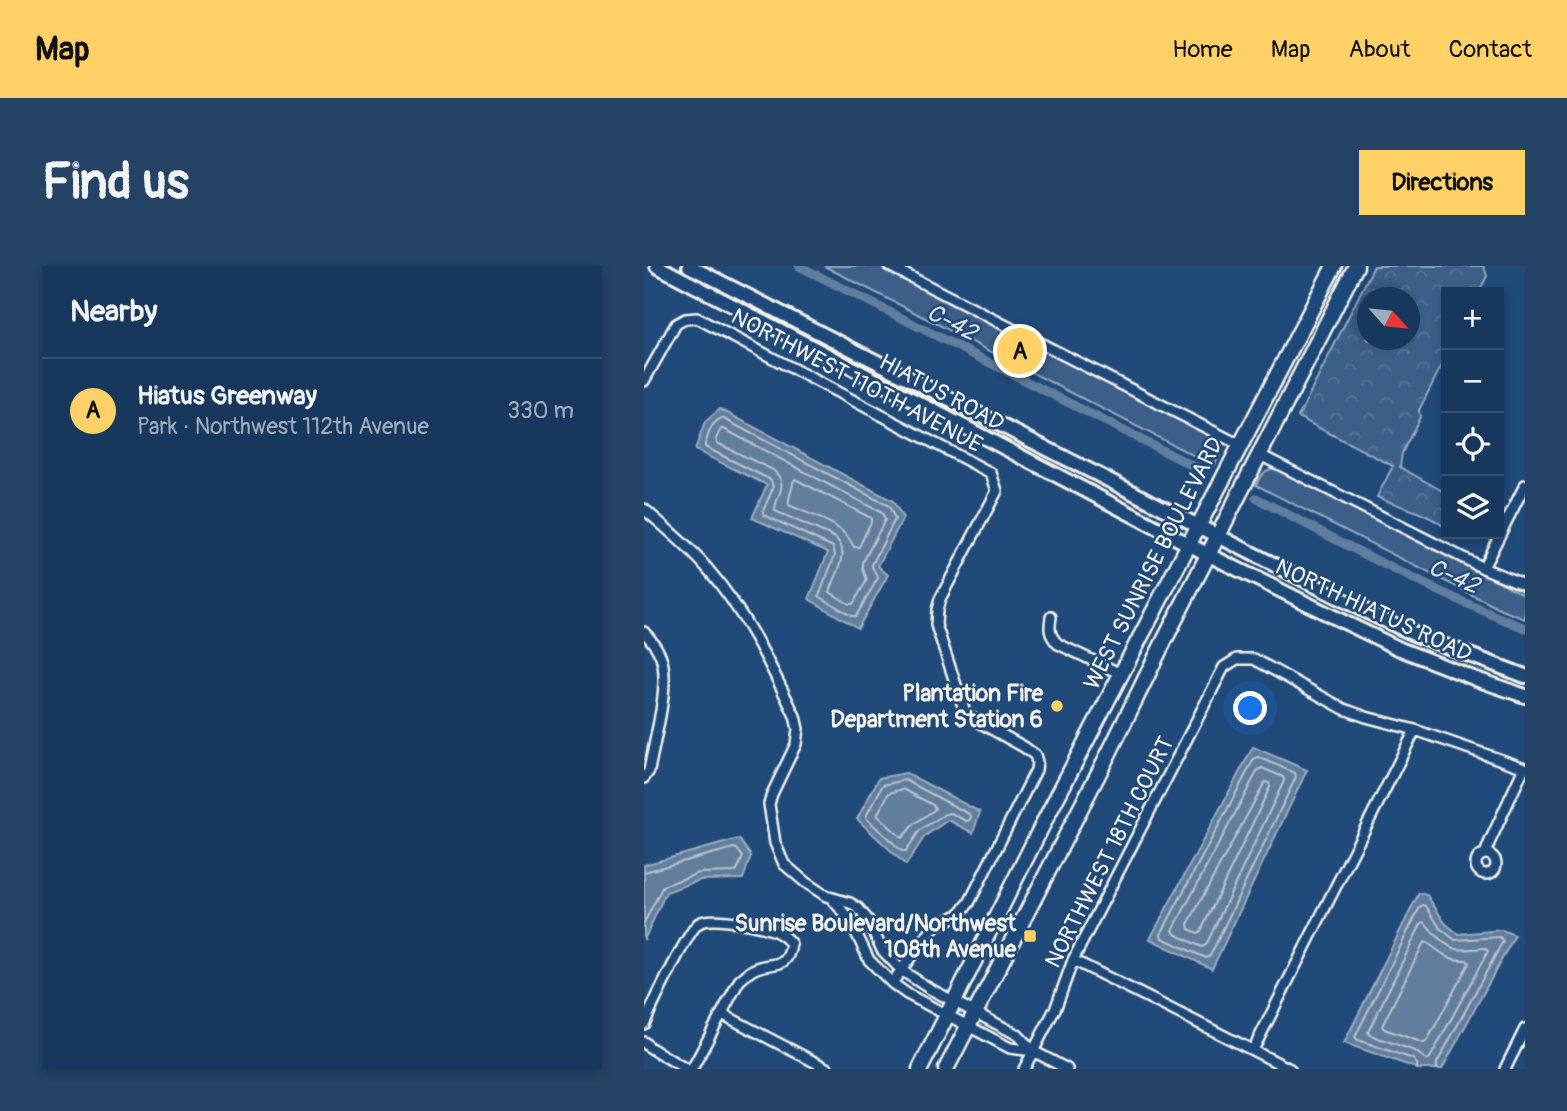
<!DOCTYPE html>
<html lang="en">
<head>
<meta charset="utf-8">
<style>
  body { margin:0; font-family:Pangolin,sans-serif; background:#244365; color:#f1f3f6 }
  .controls { position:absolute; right:21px; top:21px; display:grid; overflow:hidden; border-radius:0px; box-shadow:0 4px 10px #0003 }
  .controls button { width:63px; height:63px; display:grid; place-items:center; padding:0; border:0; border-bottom:2px solid #365272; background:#17385c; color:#f1f3f6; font:35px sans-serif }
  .compass { position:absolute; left:713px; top:21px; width:63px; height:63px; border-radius:50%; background:#17385c; box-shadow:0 4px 10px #0003; rotate:117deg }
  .you { position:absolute; left:607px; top:443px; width:24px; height:24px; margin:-18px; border:5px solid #fff; border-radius:50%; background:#1a73e8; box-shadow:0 0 0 10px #1a73e833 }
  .badge { display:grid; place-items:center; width:46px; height:46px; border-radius:50%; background:#ffd166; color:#111; font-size:23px; font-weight:700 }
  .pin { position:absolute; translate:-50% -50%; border:4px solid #fff; box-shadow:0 2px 7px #0006 }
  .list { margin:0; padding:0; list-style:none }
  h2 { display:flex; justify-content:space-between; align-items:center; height:91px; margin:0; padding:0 28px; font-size:30px }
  h2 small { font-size:23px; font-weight:400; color:#9eacbb }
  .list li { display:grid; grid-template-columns:46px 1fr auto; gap:21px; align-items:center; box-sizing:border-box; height:105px; padding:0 28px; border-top:2px solid #365272 }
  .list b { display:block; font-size:26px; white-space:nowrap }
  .list p { margin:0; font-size:23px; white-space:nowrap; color:#9eacbb }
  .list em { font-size:23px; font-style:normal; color:#9eacbb }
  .icon { flex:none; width:38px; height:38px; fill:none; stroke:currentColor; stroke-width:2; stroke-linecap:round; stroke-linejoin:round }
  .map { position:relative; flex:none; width:881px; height:803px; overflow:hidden; border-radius:0px }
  header { display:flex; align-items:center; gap:42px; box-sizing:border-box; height:98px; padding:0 35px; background:#ffd166; color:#111 }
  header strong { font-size:33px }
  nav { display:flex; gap:38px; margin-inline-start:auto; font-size:24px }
  .intro { display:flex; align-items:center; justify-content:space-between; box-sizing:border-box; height:168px; padding:0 42px }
  h1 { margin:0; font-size:49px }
  .button { padding:18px 32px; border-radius:0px; background:#ffd166; color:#111; font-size:24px; font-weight:700 }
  main { display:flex; gap:42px; padding:0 42px }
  aside { flex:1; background:#17385c; border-radius:0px; box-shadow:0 4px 10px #0003 }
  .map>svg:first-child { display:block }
  .green { fill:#3a5f88; stroke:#97a8b8; stroke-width:2 }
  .forest { fill:url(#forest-crowns); stroke:#97a8b8; stroke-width:2; fill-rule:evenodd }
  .water { fill:#627e9d; stroke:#9cacbb; stroke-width:2 }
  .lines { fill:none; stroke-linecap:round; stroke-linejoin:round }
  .shore { stroke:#bac3ca; stroke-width:2 }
  .canal { stroke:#627e9d; stroke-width:9 }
  .minor-casing { stroke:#f4f1e8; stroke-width:14 }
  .secondary-casing { stroke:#f4f1e8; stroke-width:18 }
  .trunk-casing { stroke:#f4f1e8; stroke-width:19 }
  .minor { stroke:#1f4a7a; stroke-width:9 }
  .secondary { stroke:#1f4a7a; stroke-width:12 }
  .trunk { stroke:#1f4a7a; stroke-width:14 }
  .poi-dot { fill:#ffd166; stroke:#1f4a7a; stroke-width:2.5 }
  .labels { text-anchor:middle; stroke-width:5; stroke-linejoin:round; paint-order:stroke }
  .street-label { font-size:23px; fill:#f4f1e8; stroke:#1f4a7a }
  .poi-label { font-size:23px; font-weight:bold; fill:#f4f1e8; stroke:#1f4a7a; text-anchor:end }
  .water-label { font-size:24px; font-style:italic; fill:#dee0dd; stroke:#1f4a7a }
</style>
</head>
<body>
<header>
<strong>Map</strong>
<nav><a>Home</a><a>Map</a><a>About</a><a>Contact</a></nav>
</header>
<div class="intro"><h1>Find us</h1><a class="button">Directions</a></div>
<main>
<aside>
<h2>Nearby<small></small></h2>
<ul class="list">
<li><span class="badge">A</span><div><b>Hiatus Greenway</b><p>Park · Northwest 112th Avenue</p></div><em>330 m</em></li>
</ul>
</aside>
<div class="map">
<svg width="881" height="803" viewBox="0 0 881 803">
  <defs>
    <pattern id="forest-crowns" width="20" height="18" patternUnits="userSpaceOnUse" patternTransform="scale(1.75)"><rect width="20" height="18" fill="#3a5f88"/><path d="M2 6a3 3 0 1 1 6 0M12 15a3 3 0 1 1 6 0" fill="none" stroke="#577699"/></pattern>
  </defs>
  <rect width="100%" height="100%" fill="#1f4a7a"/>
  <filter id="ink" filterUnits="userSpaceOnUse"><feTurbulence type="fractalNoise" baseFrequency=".0143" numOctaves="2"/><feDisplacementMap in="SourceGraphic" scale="14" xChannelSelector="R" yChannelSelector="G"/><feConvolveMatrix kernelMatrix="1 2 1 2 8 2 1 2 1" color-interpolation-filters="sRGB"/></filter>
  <g filter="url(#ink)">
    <!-- green -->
    <path class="green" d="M 180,0 L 237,0 L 572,171 C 580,182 577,188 570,200 Z
      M 633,202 L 881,329 L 881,353 L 858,344 L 612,219 C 617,208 621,203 633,202 Z"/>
    <!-- forest -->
    <path class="forest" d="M 730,0 L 837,0 L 840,1 L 843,10 L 835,26 L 802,26 L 802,94 L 800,95 L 775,144 L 776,151 L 758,187 L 756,201 L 802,227 L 802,262 C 782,246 757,241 733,231 L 749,200 L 654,151 ZM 724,32 L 766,32 L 766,74 L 724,74 Z"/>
    <!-- water -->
    <path class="water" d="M 76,143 L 249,235 L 259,252 L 234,300 L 244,309 L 214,362 L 165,333 L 184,286 L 108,252 L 123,219 L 51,184 L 61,156 Z
      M 609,481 L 663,504 L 568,703 L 506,673 Z
      M 262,507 L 336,546 L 329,567 L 304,554 L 281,570 L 262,599 L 213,553 L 235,512 Z
      M 95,573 L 107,590 L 99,613 L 56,614 L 22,626 L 0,674 L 0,599 Z
      M 775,627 L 783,629 L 801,657 L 814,668 L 858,664 L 871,669 L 798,803 L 775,803 L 700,777 Z"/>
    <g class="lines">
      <!-- shore -->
      <path class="shore" d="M 78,152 L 245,240 L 251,253 L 228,299 C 228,305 234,307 234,312 L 212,350 L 208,350 L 175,330 L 191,289 L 189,281 L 120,249 L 119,245 L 129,222 L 127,214 L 61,181 L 61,178 C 65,167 67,156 78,152 Z
        M 77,163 L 80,163 L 238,247 L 241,254 L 219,296 L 219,303 L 223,314 L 209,338 L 205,338 L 186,326 C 191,308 209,286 190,271 L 131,245 C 131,228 147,220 129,204 L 73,177 L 72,173 Z
        M 151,213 L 227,252 L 227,256 L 215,281 L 210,281 C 199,256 167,250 145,239 C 143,233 149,223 149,216 Z
        M 614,491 L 651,507 L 652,511 L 566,690 L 562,692 L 518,672 L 517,668 L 610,493 Z
        M 618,502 L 639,511 L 640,515 L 562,679 L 558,681 L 531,668 L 529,664 L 614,504 Z
        M 261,514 L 325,548 L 327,550 L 326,554 L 322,555 L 307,547 L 301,548 L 276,564 L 262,585 L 258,585 L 223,553 L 222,550 L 239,519 Z
        M 621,516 L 625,517 L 626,521 L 557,665 L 554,667 L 545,663 L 544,658 Z
        M 259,523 L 289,539 L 291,542 L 290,544 L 270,558 L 258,572 L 233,549 L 245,527 Z
        M 0,606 L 90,582 L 93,583 L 99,591 L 92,606 L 55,607 L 19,620 L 0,657
        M 780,656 C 785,660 787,665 792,669 C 810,688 817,684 841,682 L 844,685 L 786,792 L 783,794 L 771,785 L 726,769 L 724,766 L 777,658 Z
        M 782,676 C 798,686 802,695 823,694 L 825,697 L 783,775 L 780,777 L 740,763 L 738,760 L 779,678 Z
        M 773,803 L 773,798 L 769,793 L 714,774 L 711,771 L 776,641 L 779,639 L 782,640 L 796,662 L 811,674 L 856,671 L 859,675 L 793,797 L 793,803"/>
      <!-- canal -->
      <path class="canal" d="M 155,0 L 555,203
        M 612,232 C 701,278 788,326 881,362"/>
      <defs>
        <path id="minor" d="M 245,0 L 596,179
          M 0,115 L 32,58 L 41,53 L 53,52 L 347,207 L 353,225 L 296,333 L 293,344 L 292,359 L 321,446 L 333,455 L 380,481 L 391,489 L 393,496 L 392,504 L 325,637 L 314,649 L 293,659 L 279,674 L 248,717
          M 616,189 L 839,302 L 881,319
          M 0,243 C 22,262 44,280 63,302 C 101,346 126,398 151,450 L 154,463 L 152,478 L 128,528 L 125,538 L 131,577 L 140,598 L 161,616 L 182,630 L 206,637 L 214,642 L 224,654 L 238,684 L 257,704 L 286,723 L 374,769 L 389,785 L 423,803
          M 839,302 L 881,219
          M 407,351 C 405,363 405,369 414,378 L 477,408
          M 0,366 C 9,376 17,386 19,399 C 24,428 10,475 5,505 L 0,512
          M 841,588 L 846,575 L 880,502
          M832 598a10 10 0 1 1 20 0a10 10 0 1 1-20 0Z
          M 188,633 L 206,654 L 225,694 L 248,717 L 263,728 L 366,782 L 389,785
          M 429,694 L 646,803
          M 78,748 L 184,803
          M 0,758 C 8,741 44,664 55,657 C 64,651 93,656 104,658 C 121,662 136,663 147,678 C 143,704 132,695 113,702 C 106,704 101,710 95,715 L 48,803
          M 0,776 L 5,781 L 42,803
          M 609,784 L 771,464
          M 380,803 L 412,741 L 429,694 L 580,401 L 593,393 L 610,393 L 700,443 L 722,451 L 771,464 L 881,502
          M 861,803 L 881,763"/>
        <path id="secondary" d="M 13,0 L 565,289 L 700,356 L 756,383 L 832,413 L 881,430
          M 45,0 L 719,344 L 770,368 L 881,410"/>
        <path id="trunk" d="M 276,803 L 402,552 L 690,0
          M 302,803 L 465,487 L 520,375 L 712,0"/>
      </defs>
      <!-- minor casing -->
      <use href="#minor" class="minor-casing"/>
      <!-- secondary casing -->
      <use href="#secondary" class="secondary-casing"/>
      <!-- trunk casing -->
      <use href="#trunk" class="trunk-casing"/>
      <!-- minor -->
      <use href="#minor" class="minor"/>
      <!-- secondary -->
      <use href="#secondary" class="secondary"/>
      <!-- trunk -->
      <use href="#trunk" class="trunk"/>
    </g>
  </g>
  <!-- markers -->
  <g class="poi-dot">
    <circle cx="413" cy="440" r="7"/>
    <rect x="379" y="663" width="14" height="14" rx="3.5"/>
  </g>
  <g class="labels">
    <!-- street labels -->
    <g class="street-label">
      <text transform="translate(213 114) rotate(28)" y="8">NORTHWEST 110TH AVENUE</text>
      <text transform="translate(298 126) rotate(28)" y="8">HIATUS ROAD</text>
      <text transform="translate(509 297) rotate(-63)" y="8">WEST SUNRISE BOULEVARD</text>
      <text transform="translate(730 344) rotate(25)" y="8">NORTH HIATUS ROAD</text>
      <text transform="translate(465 586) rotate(-63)" y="8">NORTHWEST 18TH COURT</text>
    </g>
    <!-- poi labels -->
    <g class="poi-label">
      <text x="399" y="435">Plantation Fire<tspan x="399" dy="26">Department Station 6</tspan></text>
      <text x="372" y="665">Sunrise Boulevard/Northwest<tspan x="372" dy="26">108th Avenue</tspan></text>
    </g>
    <!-- water labels -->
    <g class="water-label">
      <text transform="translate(308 56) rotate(27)" y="8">C-42</text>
      <text transform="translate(810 310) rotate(24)" y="8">C-42</text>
    </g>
  </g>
</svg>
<div class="controls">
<button>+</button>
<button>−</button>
<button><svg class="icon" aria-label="locate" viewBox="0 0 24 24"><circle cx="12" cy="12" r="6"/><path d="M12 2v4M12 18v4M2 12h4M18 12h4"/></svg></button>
<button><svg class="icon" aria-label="layers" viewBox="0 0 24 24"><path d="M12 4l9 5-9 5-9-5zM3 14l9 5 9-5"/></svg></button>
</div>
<svg class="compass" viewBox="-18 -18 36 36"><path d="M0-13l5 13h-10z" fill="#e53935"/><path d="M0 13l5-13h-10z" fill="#9eacbb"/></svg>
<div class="you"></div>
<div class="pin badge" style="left:376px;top:85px">A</div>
</div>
</main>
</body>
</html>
